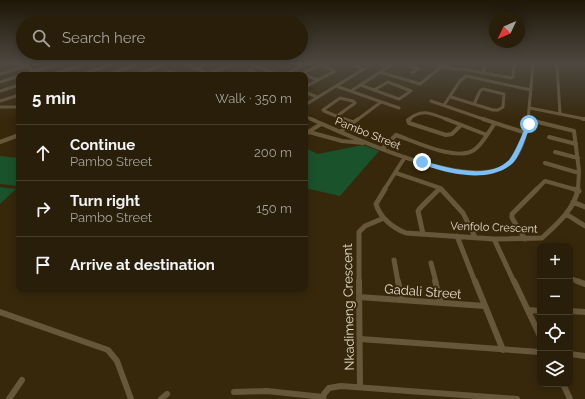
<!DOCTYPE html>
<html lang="en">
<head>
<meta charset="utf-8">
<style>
  body { margin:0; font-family:Raleway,sans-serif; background:#312712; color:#f1f3f6 }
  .controls { position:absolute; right:12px; bottom:12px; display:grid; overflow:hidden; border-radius:8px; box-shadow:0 2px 10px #0003 }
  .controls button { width:36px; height:36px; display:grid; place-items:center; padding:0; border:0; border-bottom:1px solid #453c2a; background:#291e09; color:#f1f3f6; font:20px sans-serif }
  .compass { position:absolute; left:489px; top:12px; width:36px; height:36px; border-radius:50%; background:#291e09; box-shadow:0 2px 10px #0003; rotate:226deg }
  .stop { position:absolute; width:12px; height:12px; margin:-9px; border:3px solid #7bbef8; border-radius:50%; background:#fff }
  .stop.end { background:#7bbef8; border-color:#fff; box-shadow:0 1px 4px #0008 }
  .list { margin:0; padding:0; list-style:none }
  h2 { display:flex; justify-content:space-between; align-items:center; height:52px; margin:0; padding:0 16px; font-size:17px }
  h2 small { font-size:13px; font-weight:400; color:#a5a29c }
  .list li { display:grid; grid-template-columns:26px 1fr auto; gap:12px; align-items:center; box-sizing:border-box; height:56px; padding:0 16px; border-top:1px solid #453c2a }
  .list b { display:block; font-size:15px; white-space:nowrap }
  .list p { margin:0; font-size:13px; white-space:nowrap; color:#a5a29c }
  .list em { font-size:13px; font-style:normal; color:#a5a29c }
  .icon { flex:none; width:22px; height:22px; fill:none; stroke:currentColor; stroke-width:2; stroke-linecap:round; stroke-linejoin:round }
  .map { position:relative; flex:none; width:585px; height:399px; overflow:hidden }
  .search { position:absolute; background:#291e09; box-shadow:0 2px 10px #0003; left:16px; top:16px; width:292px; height:44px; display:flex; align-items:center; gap:10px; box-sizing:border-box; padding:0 14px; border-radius:22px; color:#a5a29c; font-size:15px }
  .panel { position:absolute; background:#291e09; box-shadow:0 2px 10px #0003; left:16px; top:72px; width:292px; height:220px; border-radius:8px }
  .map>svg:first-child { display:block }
  .green { fill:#1a522b }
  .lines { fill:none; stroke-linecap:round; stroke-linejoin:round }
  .minor-far3 { stroke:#67573a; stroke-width:3 }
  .minor-far2 { stroke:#67573a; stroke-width:4 }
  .minor-far1 { stroke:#67573a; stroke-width:5 }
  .minor { stroke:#67573a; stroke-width:6 }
  .route { fill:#7bbef8 }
  .labels { text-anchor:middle; stroke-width:4; stroke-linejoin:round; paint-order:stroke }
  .street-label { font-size:11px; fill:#e4daca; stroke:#37280c }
  .near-street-label { font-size:13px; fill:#e4daca; stroke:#37280c }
</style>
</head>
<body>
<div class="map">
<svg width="585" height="399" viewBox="0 0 585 399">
  <rect width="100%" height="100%" fill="#37280c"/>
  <!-- green -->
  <path class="green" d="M 363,145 L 379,151 L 340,196 L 305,188 L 305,148 L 318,154 Z
    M 0,156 L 19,158 L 19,186 L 0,184 Z
    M 0,187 L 16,189 L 0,204 Z"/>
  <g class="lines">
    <!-- minor-far3 -->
    <path class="minor-far3" d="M 186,64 L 209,74
      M 250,64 L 279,75
      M 349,64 L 364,69
      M 403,64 L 418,69 L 412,73
      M 435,64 L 454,69 L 462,69 L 511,78 L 513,77 L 514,64
      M 526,64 L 533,65
      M 557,64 L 560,114
      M 0,65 L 4,64
      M 25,65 L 39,75
      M 196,69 L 207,64
      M 249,70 L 261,75
      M 380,72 L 420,84 L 442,66
      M 483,73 L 485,64
      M 0,74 L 33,64
      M 23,75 L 58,64
      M 51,75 L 85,64
      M 79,75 L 112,64
      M 107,75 L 138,64
      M 135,75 L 165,64
      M 160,75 L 171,72 L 179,75
      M 206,75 L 232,64
      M 284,75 L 306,64
      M 305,75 L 303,73 L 320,65 L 335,71 L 305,87
      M 305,75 L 318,80
      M 0,82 L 19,76
      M 388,82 L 411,91 L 399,99 L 374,90 Z
      M 361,85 L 374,90
      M 336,86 L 399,108
      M 0,91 L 19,85
      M 351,91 L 393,64
      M 305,92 L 317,97
      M 451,97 L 493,110 L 498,110 L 503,107 L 504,94 L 483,89 L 480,91 L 474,104
      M 0,101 L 19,95
      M 431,101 L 486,120
      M 305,105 L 372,64
      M 444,105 L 460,81 L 466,76 L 531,90
      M 0,107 L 19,107
      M 530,108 L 585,119
      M 305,116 L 313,120
      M 337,116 L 355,103 L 353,101 L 340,98 L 323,110 L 324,111 L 346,120
      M 357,120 L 381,102
      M 408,120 C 422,107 433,114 448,120
      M 528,120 L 533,64"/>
    <!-- minor-far2 -->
    <path class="minor-far2" d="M 311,119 C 350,136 476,197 512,161 C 522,151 526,132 529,119
      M 343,119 L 352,122
      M 410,119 L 408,120 L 409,123 L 446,135 L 452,134 L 461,125
      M 446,119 L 487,135
      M 483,119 L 526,133
      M 583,119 L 585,119
      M 530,120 L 574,131 L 579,171 L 578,190
      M 309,132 L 342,141 L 363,143
      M 340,132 L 358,119
      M 305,134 L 321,124
      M 549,137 L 576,144
      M 0,142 L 19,135
      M 382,149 L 396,135 C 414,141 456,162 474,150 C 483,144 489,131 495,123
      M 555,152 L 578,158
      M 545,163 L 579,173
      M 396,173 L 440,188 L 442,190
      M 384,190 L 405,157
      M 438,190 L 440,188
      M 536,190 L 545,181 L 577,190"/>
    <!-- minor-far1 -->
    <path class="minor-far1" d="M 385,189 L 376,204 C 380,218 393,228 406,233 L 494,239 L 542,238 C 557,224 574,210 578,189
      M 441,189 L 463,213 L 475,237
      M 574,189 L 579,191
      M 573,202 L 585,207
      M 566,214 L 585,226
      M 423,234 L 418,211 C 420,207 434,195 439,189
      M 457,236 L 475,282
      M 494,239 L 514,282
      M 525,239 L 512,218 L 512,214 L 537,189
      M 394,260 L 398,282
      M 431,263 L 436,282
      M 570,278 L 579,282
      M 359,282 L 359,232 L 365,226 L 384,218"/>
    <!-- minor -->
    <path class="minor" d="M 359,281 L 360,387
      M 398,281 L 402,300
      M 435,281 L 441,303
      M 475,281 L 503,350
      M 514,281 L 540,336
      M 577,281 L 585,284
      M 359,297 L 485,306
      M 528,310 L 540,311
      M 570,311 L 585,312
      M 0,312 L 108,350 L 117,361 L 131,399
      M 360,339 L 540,352
      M 570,354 L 585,356
      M 563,384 L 570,399
      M 234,392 L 267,391 L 323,397
      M 9,399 L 22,380
      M 161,399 L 167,394
      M 323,399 L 324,394 L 329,388 L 341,386 L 517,399"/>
  </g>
  <!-- sky -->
  <linearGradient id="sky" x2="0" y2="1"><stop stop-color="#1e1607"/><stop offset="0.53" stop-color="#4d4840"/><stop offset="1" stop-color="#4d4840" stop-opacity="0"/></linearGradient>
  <rect width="585" height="120" fill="url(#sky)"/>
  <!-- route -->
  <path class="route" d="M 529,123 L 531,124 C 527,134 520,156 513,163 C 493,181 460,176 436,169 C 431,167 424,166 419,162 L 422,161 C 447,167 488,181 509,160 C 515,153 522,134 527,124 Z"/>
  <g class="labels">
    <!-- street labels -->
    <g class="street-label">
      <text transform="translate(368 133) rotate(22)" y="4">Pambo Street</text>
      <text transform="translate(494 227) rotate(2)" y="4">Venfolo Crescent</text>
    </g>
    <!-- near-street labels -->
    <g class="near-street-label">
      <text transform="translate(423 291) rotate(4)" y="5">Gadali Street</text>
      <text transform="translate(348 307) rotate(-91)" y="5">Nkadimeng Crescent</text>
    </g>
  </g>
</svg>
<div class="controls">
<button>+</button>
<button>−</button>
<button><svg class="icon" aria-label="locate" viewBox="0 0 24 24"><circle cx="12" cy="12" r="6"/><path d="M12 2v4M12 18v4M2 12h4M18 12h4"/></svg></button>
<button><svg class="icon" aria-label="layers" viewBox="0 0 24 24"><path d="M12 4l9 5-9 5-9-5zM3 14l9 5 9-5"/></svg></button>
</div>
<svg class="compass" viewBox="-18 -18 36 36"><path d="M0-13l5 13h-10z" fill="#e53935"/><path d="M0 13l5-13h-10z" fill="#a5a29c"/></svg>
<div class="stop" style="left:529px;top:124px"></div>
<div class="stop end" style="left:422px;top:162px"></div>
<div class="search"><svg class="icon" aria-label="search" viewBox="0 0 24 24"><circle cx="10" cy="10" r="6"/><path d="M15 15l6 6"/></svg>Search here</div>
<section class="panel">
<h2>5 min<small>Walk · 350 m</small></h2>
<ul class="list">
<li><svg class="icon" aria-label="ahead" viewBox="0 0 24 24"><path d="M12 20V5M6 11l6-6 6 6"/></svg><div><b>Continue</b><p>Pambo Street</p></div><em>200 m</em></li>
<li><svg class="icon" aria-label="right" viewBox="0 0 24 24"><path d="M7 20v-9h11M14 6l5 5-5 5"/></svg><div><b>Turn right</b><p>Pambo Street</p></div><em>150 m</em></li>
<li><svg class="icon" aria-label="arrive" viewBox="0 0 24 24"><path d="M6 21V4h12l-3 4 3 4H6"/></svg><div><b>Arrive at destination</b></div></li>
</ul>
</section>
</div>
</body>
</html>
